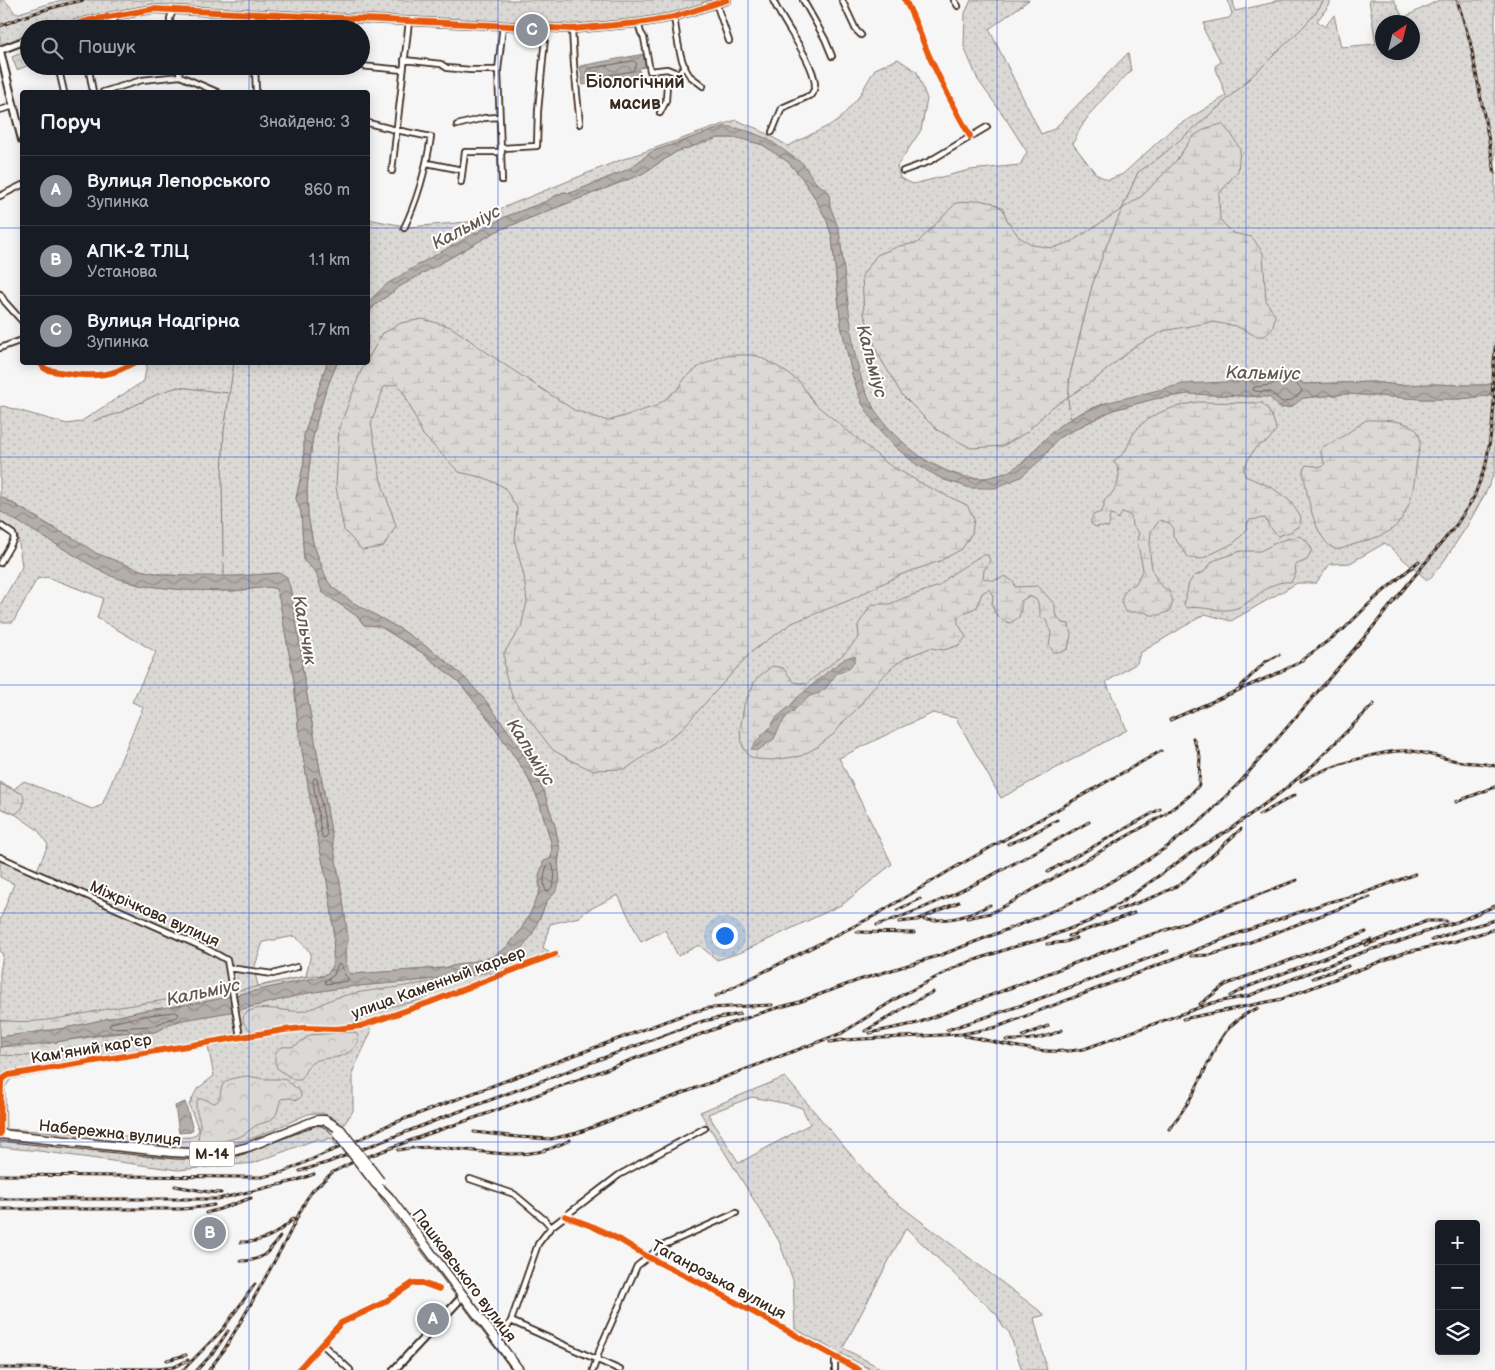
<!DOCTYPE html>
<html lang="uk">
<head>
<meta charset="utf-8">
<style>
  body { margin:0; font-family:"Balsamiq Sans",sans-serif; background:#20242c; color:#f1f3f6 }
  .controls { position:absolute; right:15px; bottom:15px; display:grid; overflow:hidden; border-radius:5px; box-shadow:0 2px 12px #0003 }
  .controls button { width:45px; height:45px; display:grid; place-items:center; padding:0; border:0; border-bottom:1px solid #363941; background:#171b24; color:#f1f3f6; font:25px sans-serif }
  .compass { position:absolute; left:1375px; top:15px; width:45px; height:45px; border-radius:50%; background:#171b24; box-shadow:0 2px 12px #0003; rotate:35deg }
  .you { position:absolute; left:724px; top:935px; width:18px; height:18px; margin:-12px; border:4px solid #fff; border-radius:50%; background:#1a73e8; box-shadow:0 0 0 8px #1a73e833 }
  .badge { display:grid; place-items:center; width:32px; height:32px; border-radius:50%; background:#8c9099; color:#fff; font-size:16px; font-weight:700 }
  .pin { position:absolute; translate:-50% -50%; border:2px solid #fff; box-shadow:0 1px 5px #0006 }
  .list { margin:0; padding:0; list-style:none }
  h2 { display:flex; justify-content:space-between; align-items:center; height:65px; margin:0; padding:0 20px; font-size:21px }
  h2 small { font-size:16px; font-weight:400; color:#9ea1a6 }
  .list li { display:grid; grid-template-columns:32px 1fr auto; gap:15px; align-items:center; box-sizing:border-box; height:70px; padding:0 20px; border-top:1px solid #363941 }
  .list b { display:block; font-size:19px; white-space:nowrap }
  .list p { margin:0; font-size:16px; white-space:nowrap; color:#9ea1a6 }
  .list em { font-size:16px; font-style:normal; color:#9ea1a6 }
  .icon { flex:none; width:28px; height:28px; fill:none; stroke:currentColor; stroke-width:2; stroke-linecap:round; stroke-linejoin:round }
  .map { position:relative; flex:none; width:1495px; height:1370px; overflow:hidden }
  .search { position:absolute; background:#171b24; box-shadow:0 2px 12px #0003; left:20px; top:20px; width:350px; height:55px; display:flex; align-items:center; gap:12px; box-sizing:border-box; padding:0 18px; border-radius:28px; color:#9ea1a6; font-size:19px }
  .panel { position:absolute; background:#171b24; box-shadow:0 2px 12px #0003; left:20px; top:90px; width:350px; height:275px; border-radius:5px }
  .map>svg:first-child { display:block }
  .grass { fill:url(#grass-dots); stroke:#8b827a; fill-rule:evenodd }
  .forest { fill:url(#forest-crowns); stroke:#8b827a }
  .wetland { fill:url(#wetland-marsh); stroke:#8b827a }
  .water { fill:url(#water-waves); stroke:#847972 }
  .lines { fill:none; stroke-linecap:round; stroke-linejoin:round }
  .shore { stroke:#6b5f56; stroke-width:1 }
  .stream { stroke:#847972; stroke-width:1 }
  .street-casing { stroke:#3b2a1e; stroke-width:8 }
  .secondary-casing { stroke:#3b2a1e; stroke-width:10 }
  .highway-casing { stroke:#3b2a1e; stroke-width:11 }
  .street { stroke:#fff; stroke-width:4.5 }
  .secondary { stroke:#fff; stroke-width:6 }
  .highway { stroke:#fff; stroke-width:8 }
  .tram { stroke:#3b2a1e; stroke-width:1 }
  .rail-casing { stroke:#3b2a1e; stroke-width:3 }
  .rail { stroke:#fff; stroke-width:1; stroke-dasharray:4; stroke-linecap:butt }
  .highway-bridge-casing { stroke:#3b2a1e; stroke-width:11; stroke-linecap:butt }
  .highway-bridge { stroke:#fff; stroke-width:8 }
  .cycleway-casing { stroke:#fff; stroke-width:9 }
  .cycleway { stroke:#e8590c; stroke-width:6 }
  .grid { fill:none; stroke:#1d4ed8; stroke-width:1; stroke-opacity:0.55 }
  .labels { text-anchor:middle; stroke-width:4; stroke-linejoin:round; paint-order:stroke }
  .shield { fill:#fff; stroke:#766a62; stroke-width:1 }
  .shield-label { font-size:15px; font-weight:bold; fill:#3b2a1e }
  .street-label { font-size:16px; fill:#3b2a1e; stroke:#fff }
  .neighbourhood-label { font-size:18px; font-weight:bold; fill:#3b2a1e; stroke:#fff }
  .water-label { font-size:18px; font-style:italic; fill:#65584f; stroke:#fff }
</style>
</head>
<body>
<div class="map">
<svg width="1495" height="1370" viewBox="0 0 1495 1370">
  <defs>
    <pattern id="grass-dots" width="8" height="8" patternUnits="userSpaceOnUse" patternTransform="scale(1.25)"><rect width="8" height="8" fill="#dbd9d6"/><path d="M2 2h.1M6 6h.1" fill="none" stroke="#bdbab7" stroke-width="1.8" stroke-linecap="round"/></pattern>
    <pattern id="forest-crowns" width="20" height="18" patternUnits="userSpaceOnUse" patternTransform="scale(1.25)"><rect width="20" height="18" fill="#dbd9d6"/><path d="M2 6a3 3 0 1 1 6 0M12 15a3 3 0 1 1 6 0" fill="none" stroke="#bdbab7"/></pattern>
    <pattern id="wetland-marsh" width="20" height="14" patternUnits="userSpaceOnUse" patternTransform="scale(1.25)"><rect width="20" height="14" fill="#dbd9d6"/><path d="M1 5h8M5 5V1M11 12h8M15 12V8" fill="none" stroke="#bdbab7"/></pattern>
    <pattern id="water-waves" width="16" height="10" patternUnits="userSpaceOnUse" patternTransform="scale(1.25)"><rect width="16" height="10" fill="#b4aeaa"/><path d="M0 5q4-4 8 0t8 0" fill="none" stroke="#948e8a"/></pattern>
  </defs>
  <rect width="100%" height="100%" fill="#f7f6f6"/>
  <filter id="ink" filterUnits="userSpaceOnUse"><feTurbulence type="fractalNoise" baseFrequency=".02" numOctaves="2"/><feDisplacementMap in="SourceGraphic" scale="10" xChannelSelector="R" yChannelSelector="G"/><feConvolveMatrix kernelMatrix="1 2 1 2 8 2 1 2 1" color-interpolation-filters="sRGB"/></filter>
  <g filter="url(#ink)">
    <!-- grass -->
    <path class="grass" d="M 0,0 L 5,0 L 16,14 L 61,0 L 727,0 L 674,17 L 572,29 L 153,9 L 57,29 L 29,29 L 29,39 L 0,50 Z
      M 971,0 L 1029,0 L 989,29 L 1041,134 L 1054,129 L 1128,53 L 1131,71 C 1109,92 1084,115 1073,144 L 1096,174 L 1108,180 L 1123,174 L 1172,129 L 1226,96 L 1215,66 L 1221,62 L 1205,32 L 1204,23 L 1229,18 L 1232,14 L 1228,0 L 1233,0 L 1235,11 L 1271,3 L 1277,0 L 1330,0 L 1330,4 L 1317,21 L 1325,27 L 1334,15 L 1341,47 L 1376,44 L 1369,0 L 1394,0 L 1403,18 L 1439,0 L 1495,0 L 1495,383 L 1485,385 L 1460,385 L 1433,384 L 1398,385 L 1373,382 L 1303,384 L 1295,375 L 1283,371 L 1268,380 C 1236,384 1203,389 1171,394 C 1139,398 1108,399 1079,414 C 1065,421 1054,430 1043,441 C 1031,453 1022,466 1007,473 C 985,482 961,478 941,468 C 915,456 888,434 874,409 C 849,366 846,292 841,243 C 839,229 834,220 830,207 C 829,202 829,197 829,192 L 816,183 L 803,164 L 726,126 L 651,152 L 629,169 L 571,193 L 564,192 L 555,196 L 547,201 L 505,217 L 387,284 L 368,302 L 368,219 L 409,227 L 468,222 L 615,162 L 736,120 L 758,129 L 788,146 L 838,121 L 858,98 L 875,69 L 898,59 L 917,72 L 927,99 L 921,130 L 897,166 L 900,178 L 913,184 L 970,170 L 1020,165 L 1027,152 L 1006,119 L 978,80 L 964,47 L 965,13 ZM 1382,22 L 1412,22 L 1412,52 L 1382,52 Z
      M 718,138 L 738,138 L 763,145 L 788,162 L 802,178 L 815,198 L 827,221 L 832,237 L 841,325 L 852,374 L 862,403 L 895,447 L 971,488 L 1043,458 L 1058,438 L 1113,410 L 1154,399 L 1188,394 L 1269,397 L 1281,408 L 1291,407 L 1303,398 L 1347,394 L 1422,399 L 1460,399 L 1495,395 L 1495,471 L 1487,490 L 1467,526 L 1444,561 L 1428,581 L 1385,543 L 1350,563 L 1330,564 L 1316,583 L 1297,583 L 1231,621 L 1205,614 L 1140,653 L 1137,663 L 1106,682 L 1127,730 L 1001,798 L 956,718 L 933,713 L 898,729 L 839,758 L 892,864 L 843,904 L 742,952 L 717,960 L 699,945 L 678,956 L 665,930 L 641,942 L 618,895 L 586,911 L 579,917 L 550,924 L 543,948 L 559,957 L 369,1025 L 371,1032 L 353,1071 L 353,1111 L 343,1126 C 332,1115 323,1111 308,1114 C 283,1125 258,1138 233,1144 C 191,1153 138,1144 95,1141 L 87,1138 L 0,1132 L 0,1047 L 32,1046 L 108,1033 L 154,1032 L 162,1029 L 169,1024 L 183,1020 L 230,1012 L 308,993 L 347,987 L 426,980 L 491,970 L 540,918 L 547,901 L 555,893 L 560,850 L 555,826 L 544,792 L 528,761 L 511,735 L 486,701 L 465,678 L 440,656 L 402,630 L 352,602 L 332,587 L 327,580 L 313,543 L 308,515 L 307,488 L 312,442 L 317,420 L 324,395 L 337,363 L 368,362 L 368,314 L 375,305 L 399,287 L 497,231 L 642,174 L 676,152 ZM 208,1046 L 214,1076 L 197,1089 L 189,1105 L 199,1130 L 195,1135 L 191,1137 L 160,1138 L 6,1129 L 5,1087 L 11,1079 Z
      M 147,363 L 327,363 L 304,435 L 304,462 L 296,498 L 301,512 L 304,561 L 316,572 L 323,592 L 358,617 L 364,625 L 379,626 L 421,652 L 459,682 L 494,726 L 526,774 L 539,801 L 551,842 L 552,853 L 550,859 L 539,882 L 540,890 L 530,914 L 520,931 L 507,947 L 492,957 L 444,968 L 353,974 L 349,973 L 345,959 L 345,951 L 348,941 L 343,900 L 302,667 L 302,657 L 290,587 L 279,573 C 221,578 148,583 95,553 C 88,549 83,544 76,540 C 70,536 62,533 56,529 C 37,518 19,506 0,496 L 0,407 L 3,406 L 67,424 L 80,422 L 144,381 Z
      M 0,511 L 91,565 L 111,576 L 139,585 L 184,590 L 233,591 L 269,587 L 276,589 L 279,598 L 294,681 L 298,726 L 315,827 L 327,881 L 332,914 L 334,932 L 333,963 L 330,971 L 323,976 L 204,1002 L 141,1011 L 0,1037 L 0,973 L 3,954 L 0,952 L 0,920 L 14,884 L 0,877 L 0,855 L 36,872 L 48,845 L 38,830 L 15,814 L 0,808 L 0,782 L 14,789 L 24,781 L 92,809 L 102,805 L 143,707 L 132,702 L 156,652 L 97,618 L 103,598 L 47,577 L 37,579 L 13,622 L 0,622 L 0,605 L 22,567 L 18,536 L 0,523 ZM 295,936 L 311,953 L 306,976 L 258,986 L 254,969 L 263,942 Z
      M 785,1077 L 879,1188 L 890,1198 L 1045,1315 L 1034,1318 L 1047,1370 L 1022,1370 L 1009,1332 L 1003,1327 L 997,1315 L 906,1228 L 843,1348 L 884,1370 L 872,1370 L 795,1329 L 793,1280 L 779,1241 L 700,1112 ZM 752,1097 L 793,1105 L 802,1108 L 810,1124 L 739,1163 L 708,1114 Z
      M 317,1121 L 329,1125 L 342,1142 L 336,1145 L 331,1138 L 322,1141 L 317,1139 L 254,1163 L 178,1170 L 39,1151 L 0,1147 L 0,1138 L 192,1157 L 214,1156 Z"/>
    <!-- forest -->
    <path class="forest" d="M 29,50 L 29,65 L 17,70 L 12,57 Z
      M 488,972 L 492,974 L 491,977 L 432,998 L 383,1008 L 356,1022 L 345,1025 L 318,1026 L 252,1031 C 246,1028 239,1019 246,1013 C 259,1003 289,1013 303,1011 C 316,1009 326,1000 339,997 C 359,991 379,990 399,987 C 425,983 450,978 475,975 Z
      M 353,1032 L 357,1034 C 359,1038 359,1041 356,1045 C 344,1063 325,1054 312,1063 C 306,1066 305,1074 301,1080 L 294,1080 L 277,1068 C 274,1061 273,1050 282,1047 C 286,1046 290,1048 294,1046 C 300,1044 304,1038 310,1035 Z
      M 248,1076 L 264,1079 L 282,1079 L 286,1080 L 300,1091 L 301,1097 L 297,1100 L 290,1098 L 281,1099 C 278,1105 279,1112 274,1117 C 269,1123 263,1122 257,1125 C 251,1128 247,1134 241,1136 C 231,1140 207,1145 199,1141 C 197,1135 201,1131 200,1124 C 199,1115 193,1108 198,1099 L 204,1099 L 214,1103 C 222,1100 219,1097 221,1090 C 222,1078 239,1077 248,1076 Z"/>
    <!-- wetland -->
    <path class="wetland" d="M 1222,124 L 1232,135 L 1240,149 L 1238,171 L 1219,194 L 1220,220 L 1233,233 L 1252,237 L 1263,253 L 1266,301 L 1275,315 L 1273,328 L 1265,336 L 1256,336 L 1236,326 L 1212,322 L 1163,331 L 1134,347 L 1097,378 L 1051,408 L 1027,432 L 1003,446 L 971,448 L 937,430 L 902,395 L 878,354 L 864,314 L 862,276 L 877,255 L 899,246 L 917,243 L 956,203 L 979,200 L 993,203 L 1003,209 L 1007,220 L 1019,237 L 1033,245 L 1052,248 L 1071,242 L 1142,196 L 1176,161 L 1192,137 L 1207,128 Z
      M 423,319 L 451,327 L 502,363 L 574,410 L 608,421 L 656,406 L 678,389 L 685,378 L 700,366 L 724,355 L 756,355 L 780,368 L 799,381 L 815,404 L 888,464 L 928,487 L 967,505 L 974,519 L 972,533 L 962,549 L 940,561 L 900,575 L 850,600 L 792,623 L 751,652 L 681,730 L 626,769 L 592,770 L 572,761 L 553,750 L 513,699 L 505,673 L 504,653 L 521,627 L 527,602 L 524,576 L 515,542 L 517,508 L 504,487 L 485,478 L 459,472 L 423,435 L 404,393 L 397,384 L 384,387 L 371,423 L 381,481 L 396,526 L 383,547 L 362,550 L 344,530 L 336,487 L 339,428 L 361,371 L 366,363 L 368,362 L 368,359 L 382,334 L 401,323 Z
      M 1197,402 L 1262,403 C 1270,411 1274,418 1276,430 L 1268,441 L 1256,447 L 1250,456 L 1244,468 L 1245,476 L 1271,487 L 1289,500 L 1301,517 L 1300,525 L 1290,532 L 1278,536 L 1269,526 L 1265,518 L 1249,520 L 1245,532 L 1234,543 L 1201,559 L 1189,558 L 1173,536 L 1173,527 L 1169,523 L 1160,520 L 1151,531 C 1149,551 1148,581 1169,591 L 1173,601 L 1170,611 L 1159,615 L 1150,615 L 1145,612 L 1126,612 C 1119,603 1121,594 1130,586 C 1139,585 1138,576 1143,569 L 1137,540 L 1139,533 L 1132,525 L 1131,516 L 1123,512 L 1118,519 L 1114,515 L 1111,514 L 1109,519 L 1110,523 L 1108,527 L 1101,526 L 1096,527 L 1091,524 L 1091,520 L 1093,515 L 1101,512 L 1104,507 L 1104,501 C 1116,492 1125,474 1114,462 C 1116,457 1119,458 1123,454 C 1127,450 1130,439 1134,433 C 1148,413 1173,407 1197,402 Z
      M 1366,420 C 1380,420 1408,419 1417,431 C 1423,439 1419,452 1417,460 C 1414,484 1412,514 1391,530 C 1381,537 1365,541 1352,545 C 1346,547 1337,552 1331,547 C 1312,531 1307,493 1303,470 L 1306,465 L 1322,467 L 1325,464 L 1320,451 L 1324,446 L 1339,439 Z
      M 1299,536 L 1306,540 L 1312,549 L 1307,560 L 1295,565 L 1296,573 L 1291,582 C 1267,580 1257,600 1237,608 C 1220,614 1203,605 1187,608 L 1184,605 L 1189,583 L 1194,576 L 1204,572 L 1213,561 L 1241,551 L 1260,551 L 1280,541 Z
      M 982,555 L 988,555 L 990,561 L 984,570 L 983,578 C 992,582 998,580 1005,576 L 1014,582 L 1015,587 L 1038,586 L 1055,605 L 1055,613 L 1062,623 L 1069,624 L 1071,635 L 1068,649 L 1061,652 L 1054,652 L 1049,646 L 1051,633 L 1046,620 L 1040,617 L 1040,610 L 1037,600 L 1029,596 L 1021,601 L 1021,610 L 1019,617 L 1010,623 L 1004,621 L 995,613 L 992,605 L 993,596 L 989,589 L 982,593 L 977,607 L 958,616 L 958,623 L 966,637 L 959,645 L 944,650 L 930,648 L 907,657 L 895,665 L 881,678 L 856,710 L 845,720 L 835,733 L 817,747 L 801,756 L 772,760 L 756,759 L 749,756 L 743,747 L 740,732 L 744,705 L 756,679 L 772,666 L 783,668 L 794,682 L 806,684 L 845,653 L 859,637 L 858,625 L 871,605 L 878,604 L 890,604 L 904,598 L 939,586 L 952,574 Z
      M 0,784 L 23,794 C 25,804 24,809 15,814 L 0,808 Z
      M 316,975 L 323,976 L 204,1002 L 141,1011 L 66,1028 L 0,1037 L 0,1020 C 44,1026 78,1013 120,1007 C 162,1000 203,995 245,989 C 269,985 292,978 316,975 Z
      M 135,1032 C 96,1051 43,1058 0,1055 L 0,1047 C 12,1045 23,1047 35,1045 C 68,1041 101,1034 135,1032 Z"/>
    <!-- water -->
    <path class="water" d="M 644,54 L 646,67 L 639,68 L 640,75 L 583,85 L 580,66 Z
      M 726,126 L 748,131 L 768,139 L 803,164 L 816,183 L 829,192 L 830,206 L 839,230 L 854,351 L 863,385 L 874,409 L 887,426 L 905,444 L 926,461 L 948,472 L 965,478 L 986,478 L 1006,473 L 1025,461 L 1043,441 L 1060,425 L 1080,414 L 1105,403 L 1183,384 L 1268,380 L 1283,371 L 1295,374 L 1303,384 L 1373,382 L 1398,385 L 1433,384 L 1460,385 L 1485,385 L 1495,383 L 1495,395 L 1460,399 L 1422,399 L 1347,394 L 1303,398 L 1291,407 L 1280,408 L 1269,397 L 1188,394 L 1154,399 L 1113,410 L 1058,438 L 1043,458 L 1021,477 L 995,488 L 971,488 L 944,480 L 917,465 L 895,447 L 876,426 L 862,403 L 852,374 L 841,325 L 832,237 L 827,221 L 815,198 L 802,178 L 788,162 L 763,145 L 738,138 L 718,138 L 676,152 L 642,174 L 497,231 L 399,287 L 375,305 L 368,314 L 368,302 L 387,284 L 426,260 L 505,217 L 547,201 L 555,196 L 564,192 L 571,193 L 629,169 L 651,152 Z
      M 327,363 L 337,363 L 324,395 L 317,420 L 312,442 L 307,488 L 308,515 L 313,543 L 327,580 L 332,587 L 352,602 L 402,630 L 440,656 L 465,678 L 486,701 L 511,735 L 528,761 L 544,792 L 555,826 L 560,850 L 558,861 L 560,881 L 555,893 L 547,901 L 532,935 L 521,950 L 508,963 L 491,970 L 426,980 L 347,987 L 308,993 L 230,1012 L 183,1020 L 169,1024 L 162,1029 L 154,1032 L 108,1033 L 32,1046 L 12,1045 L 0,1047 L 0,1037 L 66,1028 L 141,1011 L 204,1002 L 323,976 L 330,971 L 333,963 L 334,932 L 332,914 L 327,881 L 315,827 L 298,726 L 294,681 L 279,598 L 276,589 L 269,587 L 233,591 L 184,590 L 139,585 L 111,576 L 91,565 L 0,511 L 0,496 L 55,529 L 75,539 L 96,553 L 140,570 L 164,575 L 194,576 L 238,576 L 279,573 L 286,576 L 290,587 L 302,657 L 302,667 L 343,900 L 348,941 L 345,951 L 345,959 L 349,973 L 353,974 L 444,968 L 492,957 L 507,947 L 520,931 L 530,914 L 540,890 L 539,875 L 544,861 L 550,859 L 552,853 L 551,842 L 539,801 L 526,774 L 494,726 L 459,682 L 421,652 L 379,626 L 364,625 L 358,617 L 322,592 L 316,572 L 304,561 L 301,512 L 296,499 L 304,462 L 304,435 Z
      M 852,656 L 856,657 C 853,666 846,672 837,673 L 826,688 L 819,693 L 810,696 L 786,717 L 779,728 L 774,739 L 757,751 L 751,749 L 762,735 L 769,729 L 776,718 L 790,706 L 797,698 L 831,669 L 846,658 Z
      M 185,1102 L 193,1129 L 191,1132 L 179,1133 L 175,1106 Z"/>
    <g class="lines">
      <!-- shore -->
      <path class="shore" d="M 634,61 L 637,64 L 633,71 L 590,78 L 587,77 L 586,72 L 588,69 Z
        M 1284,377 L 1292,379 L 1302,390 C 1299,397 1290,402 1282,402 L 1271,392 L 1255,391 L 1253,390 L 1254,387 L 1270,385 Z
        M 315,778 L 317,779 L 318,785 L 327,835 L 325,838 L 322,837 L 313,781 Z
        M 552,864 C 556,873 556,887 547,892 C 542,885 544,874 547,866 Z
        M 339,964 L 342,966 L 344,974 L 348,978 L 348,981 L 326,984 L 325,981 L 334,975 L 337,966 Z
        M 176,1012 L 179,1014 L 177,1017 L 167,1020 L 153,1026 L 111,1028 L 109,1026 L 111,1023 L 142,1016 Z"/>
      <!-- stream -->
      <path class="stream" d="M 1268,61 C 1281,47 1318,17 1323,0
        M 165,391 L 178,387 L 228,393
        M 1071,420 L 1068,399 L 1070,375 L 1092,286 L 1105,249 L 1138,172 L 1155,161 L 1220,106 L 1265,64
        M 94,421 L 119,413 L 160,393
        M 223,557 L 222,476 L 224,431 L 234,362
        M 224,563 L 224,577"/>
      <defs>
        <path id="street" d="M 803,0 L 825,39 L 832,56
          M 842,0 L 856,30 L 861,35
          M 905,0 C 915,19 922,40 931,60 C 943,86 956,111 970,136
          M 954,0 L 958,6
          M 716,3 L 729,41
          M 674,17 C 677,34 679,63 690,76 C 694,79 699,83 703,86
          M 638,23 L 641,33 L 644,38 L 650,71 L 667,69 L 677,73
          M 103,29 L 112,23 L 118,15
          M 170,29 L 170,18 L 174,9
          M 572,29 L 574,65 L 580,124
          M 404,60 L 441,64 L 447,68 L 471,70 L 498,70
          M 58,66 L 64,92
          M 87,66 L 89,70 L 93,92
          M 178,66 L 180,76
          M 255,66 L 256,92
          M 361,66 L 403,70
          M 103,92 L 142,80 L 180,76 L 217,92
          M 0,110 L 14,106
          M 660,113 L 666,101 L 667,84 L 685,66
          M 368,123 L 396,130 L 431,137 C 426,169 418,199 404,228
          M 457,125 L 484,118 L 499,117
          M 772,132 L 782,108 L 811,95 C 814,91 815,88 815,84 C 813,60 783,24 773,0
          M 502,148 L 537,146 L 538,111 L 546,27
          M 427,163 L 462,170
          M 392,171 L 409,21
          M 903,171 L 928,162 L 987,127
          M 502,180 L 498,70 L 503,25
          M 461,182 L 465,152 L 502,152
          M 0,196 L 22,185
          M 0,294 L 5,302 L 22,321
          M 0,348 L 22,340
          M 40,362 L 44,368 L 48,370 C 68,374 96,379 117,371 C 123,369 129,365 135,362
          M 0,525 L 13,534 L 14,539 L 0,563
          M 0,857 L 209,950 L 227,960 L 240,1037
          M 229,968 L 273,974 L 297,967
          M 0,1134 L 1,1083 L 4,1078 L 9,1075 L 284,1030 L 304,1028 L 336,1029 L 361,1026 L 428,1003 L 555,954
          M 470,1179 L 514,1194 L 545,1220 L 551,1227
          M 565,1216 L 594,1227 L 622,1241 L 648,1257 L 702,1284 L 859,1370
          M 511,1321 L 620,1370
          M 498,1343 L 511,1321 L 538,1244 L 551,1227 L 619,1175 L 705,1128
          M 322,1344 L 350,1370
          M 835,1357 L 835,1370
          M 298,1370 L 341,1323 L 383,1303 L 413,1283 L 422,1283 L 439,1289
          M 593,1370 L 601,1346 L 637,1266 L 662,1246 L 736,1213"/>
        <path id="secondary" d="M 57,29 L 91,20 L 153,9 L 572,29 L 638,23 L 674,17 L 727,0
          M 0,50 L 29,39
          M 0,51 L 22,140
          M 394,1370 L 463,1296"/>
        <path id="highway" d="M 0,1134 L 171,1152 L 208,1154 L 229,1152 L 248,1147 L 317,1120 L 325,1120 L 341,1130
          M 376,1184 L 389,1197 L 519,1370"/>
      </defs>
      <!-- street casing -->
      <use href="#street" class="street-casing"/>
      <!-- secondary casing -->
      <use href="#secondary" class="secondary-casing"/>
      <!-- highway casing -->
      <use href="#highway" class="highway-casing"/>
      <!-- street -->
      <use href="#street" class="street"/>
      <!-- secondary -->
      <use href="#secondary" class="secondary"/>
      <!-- highway -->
      <use href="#highway" class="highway"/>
      <!-- tram -->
      <path class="tram" d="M 0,1141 L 175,1159 L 207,1160 L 226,1159 L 244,1154 L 308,1127 C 320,1123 326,1127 334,1136 L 512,1370"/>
      <defs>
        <path id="rail" d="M 1457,0 L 1470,41 L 1495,173
          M 0,26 C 28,14 54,6 84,0
          M 1492,396 L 1495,347
          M 1240,687 L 1265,662 L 1279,655
          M 1170,720 L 1278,673 L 1298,663 L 1344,629 L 1372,601 L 1419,561
          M 1301,781 C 1326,767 1385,748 1412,751 C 1427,753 1442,758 1457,761 C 1469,764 1483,762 1495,766
          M 1456,802 L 1495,787
          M 1259,815 L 1295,795
          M 1008,844 L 1028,836 L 1057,820
          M 1073,858 L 1160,809
          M 1048,872 L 1078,854
          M 897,910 L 920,899
          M 1118,910 L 1156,896 L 1181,884 L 1241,829
          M 967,918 L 991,913 L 1010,903 L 1164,815 L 1189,796 L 1199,785 L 1200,756 L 1193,738
          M 924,920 C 952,921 966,917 990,905
          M 899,922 L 917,920 L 959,902
          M 877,925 C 952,901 1020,860 1089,822
          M 857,932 L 914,933
          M 1069,936 L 1134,913
          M 1432,940 L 1460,930 L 1495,920
          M 1047,944 L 1065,942 L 1076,938
          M 1366,945 L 1427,921 L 1446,921
          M 1191,956 L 1210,955 L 1237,947 L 1370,897
          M 1313,978 L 1348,966
          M 716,996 L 874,916 L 954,868 L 1161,751
          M 1230,996 L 1247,987 L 1371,940
          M 1200,1004 L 1225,985 L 1242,978 L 1366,932
          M 1183,1019 L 1282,999 L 1403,953 L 1456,941 L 1495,929
          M 947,1030 L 1025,1004 L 1168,951
          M 865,1031 C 888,1019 909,1003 933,992
          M 870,1033 L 918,1023 L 1138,939 L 1172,928 L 1297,880
          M 965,1036 C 1005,1043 1044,1057 1084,1049 L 1212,1003 L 1248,996 L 1326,966 L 1369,950 L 1395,943 L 1439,927 L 1457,922 L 1495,906
          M 1023,1036 L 1048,1026
          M 1006,1040 C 1026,1041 1044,1039 1062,1030
          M 830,1042 L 843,1040 L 962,1034 L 997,1027 L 1143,971 L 1236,934 L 1329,902 L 1364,893 L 1415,874
          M 1169,1129 C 1181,1114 1192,1098 1200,1080 C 1216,1048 1222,1023 1258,1008
          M 474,1132 L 518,1137 L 551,1139 L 577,1133 L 842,1033 L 902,995 L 958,966 L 1010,948 L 1043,939 L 1090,921 L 1122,902 L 1195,850 L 1226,832 L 1280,793 L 1308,770 L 1374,704
          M 398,1150 C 444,1140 492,1160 538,1152 C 549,1150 560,1145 570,1140
          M 300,1171 L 329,1162 L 447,1116 L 689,1026 L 703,1021 L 740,1014
          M 0,1175 L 237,1177 L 262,1177 L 284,1172 L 328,1152 L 356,1141 L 386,1126 L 526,1073 L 691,1012 L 709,1008 L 772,1005
          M 175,1186 L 209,1192 L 221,1193
          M 0,1199 L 218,1199 L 295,1181 L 314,1174
          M 0,1209 L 183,1209 L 202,1207 L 214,1205
          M 206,1213 L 220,1209 L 251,1198
          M 241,1242 C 263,1243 279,1233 294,1218
          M 241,1261 C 262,1261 268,1253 280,1237
          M 167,1360 L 186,1355
          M 0,1368 L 158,1369 L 174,1367 L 188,1360
          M 183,1370 L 223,1329 L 255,1284
          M 197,1370 L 213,1353 L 228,1331
          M 209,1370 L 224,1350 L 248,1309 L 285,1242 L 306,1200 L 313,1190 L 333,1172 L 351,1163 L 425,1135 L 483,1115 L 720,1027 L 770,1010 L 799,1002 L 859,980 L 941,955 L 1034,919 L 1088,895 L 1136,867 L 1167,847 L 1204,818 L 1241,781 L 1368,633 L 1457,524 L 1474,497 L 1486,464 L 1492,427 L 1495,388"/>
      </defs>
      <!-- rail casing -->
      <use href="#rail" class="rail-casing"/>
      <!-- rail -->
      <use href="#rail" class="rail"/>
      <defs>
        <path id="highway-bridge" d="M 341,1130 L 380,1181
          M 337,1134 L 376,1184"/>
      </defs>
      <!-- highway-bridge casing -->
      <use href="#highway-bridge" class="highway-bridge-casing"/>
      <!-- highway-bridge -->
      <use href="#highway-bridge" class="highway-bridge"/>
      <defs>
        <path id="cycleway" d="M 905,0 C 915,19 922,40 931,60 C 943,86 956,111 970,136
          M 57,29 L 91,20 L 153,9 L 572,29 L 638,23 L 674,17 L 727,0
          M 40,362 L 44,368 L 48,370 C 68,374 96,379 117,371 C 123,369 129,365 135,362
          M 0,1134 L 1,1083 L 4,1078 L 9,1075 L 284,1030 L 304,1028 L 336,1029 L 361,1026 L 428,1003 L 555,954
          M 565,1216 L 594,1227 L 622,1241 L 648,1257 L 702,1284 L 859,1370
          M 298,1370 L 341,1323 L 383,1303 L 413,1283 L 422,1283 L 439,1289"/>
      </defs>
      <!-- cycleway casing -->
      <use href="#cycleway" class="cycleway-casing"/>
      <!-- cycleway -->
      <use href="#cycleway" class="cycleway"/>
    </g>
  </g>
  <!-- grid -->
  <path class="grid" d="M 249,0 L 249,29M 498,0 L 498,1370M 748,0 L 748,1370M 997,0 L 997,1370M 1246,0 L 1246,1370M 249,66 L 249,92M 0,228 L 22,228M 368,228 L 1495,228M 249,362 L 249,1370M 0,457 L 1495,457M 0,685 L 1495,685M 0,913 L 1495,913M 0,1142 L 1495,1142"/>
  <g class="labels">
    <!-- shield labels -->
    <rect class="shield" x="189.5" y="1141.5" width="45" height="25" rx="4"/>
    <g class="shield-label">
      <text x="212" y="1159">М-14</text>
    </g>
    <!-- street labels -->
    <g class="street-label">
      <text transform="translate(155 913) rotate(24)" y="6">Міжрічкова вулиця</text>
      <text transform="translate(438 982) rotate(-20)" y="6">улица Каменный карьер</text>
      <text transform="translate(91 1048) rotate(-9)" y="6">Кам'яний кар'єр</text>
      <text transform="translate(110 1132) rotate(6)" y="6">Набережна вулиця</text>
      <text transform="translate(465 1275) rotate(53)" y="6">Пашковського вулиця</text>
      <text transform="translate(719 1279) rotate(28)" y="6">Таганрозька вулиця</text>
    </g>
    <!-- neighbourhood labels -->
    <g class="neighbourhood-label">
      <text x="635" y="88">Біологічний<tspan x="635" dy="21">масив</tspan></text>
    </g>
    <!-- water labels -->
    <g class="water-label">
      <text transform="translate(466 227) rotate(-28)" y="6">Кальміус</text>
      <text transform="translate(872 361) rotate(75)" y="6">Кальміус</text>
      <text transform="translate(1263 373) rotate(1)" y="6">Кальміус</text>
      <text transform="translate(305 630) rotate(80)" y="6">Кальчик</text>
      <text transform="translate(531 752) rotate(58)" y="6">Кальміус</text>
      <text transform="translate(203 992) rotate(-12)" y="6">Кальміус</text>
    </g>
  </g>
</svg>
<div class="controls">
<button>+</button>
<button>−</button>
<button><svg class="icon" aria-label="layers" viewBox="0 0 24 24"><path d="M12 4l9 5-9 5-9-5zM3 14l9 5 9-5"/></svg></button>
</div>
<svg class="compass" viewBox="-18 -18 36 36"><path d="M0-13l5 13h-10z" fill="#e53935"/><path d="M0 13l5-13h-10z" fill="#9ea1a6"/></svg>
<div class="you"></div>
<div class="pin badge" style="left:433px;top:1319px">A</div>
<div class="pin badge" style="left:210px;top:1233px">B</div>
<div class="pin badge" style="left:532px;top:30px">C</div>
<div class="search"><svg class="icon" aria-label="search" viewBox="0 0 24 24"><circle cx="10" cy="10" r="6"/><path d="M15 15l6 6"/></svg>Пошук</div>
<section class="panel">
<h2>Поруч<small>Знайдено: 3</small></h2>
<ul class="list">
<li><span class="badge">A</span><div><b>Вулиця Лепорського</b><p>Зупинка</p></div><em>860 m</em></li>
<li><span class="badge">B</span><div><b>АПК-2 ТЛЦ</b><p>Установа</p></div><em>1.1 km</em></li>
<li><span class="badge">C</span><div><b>Вулиця Надгірна</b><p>Зупинка</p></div><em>1.7 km</em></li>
</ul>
</section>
</div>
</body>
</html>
